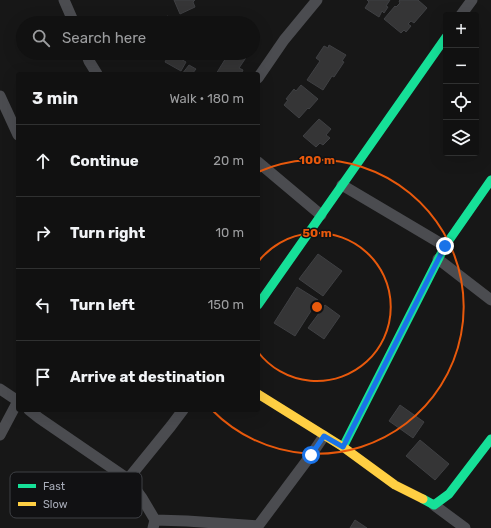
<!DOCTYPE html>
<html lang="en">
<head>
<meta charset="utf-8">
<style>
  body { margin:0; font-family:Rubik,sans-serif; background:#1e1f1f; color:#f1f3f6 }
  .controls { position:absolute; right:12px; top:12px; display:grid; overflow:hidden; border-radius:4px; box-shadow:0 4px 16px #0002 }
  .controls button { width:36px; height:36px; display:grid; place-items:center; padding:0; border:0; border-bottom:1px solid #303131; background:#111; color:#f1f3f6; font:20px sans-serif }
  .stop { position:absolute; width:12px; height:12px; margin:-9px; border:3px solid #1a73e8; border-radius:50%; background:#fff }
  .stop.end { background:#1a73e8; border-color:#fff; box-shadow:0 1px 4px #0008 }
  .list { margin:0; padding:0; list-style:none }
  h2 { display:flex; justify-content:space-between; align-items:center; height:52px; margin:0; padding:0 16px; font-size:17px }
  h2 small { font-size:13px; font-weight:400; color:#9c9d9f }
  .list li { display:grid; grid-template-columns:26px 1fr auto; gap:12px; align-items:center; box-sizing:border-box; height:72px; padding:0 16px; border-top:1px solid #303131 }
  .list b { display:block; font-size:15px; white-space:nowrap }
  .list em { font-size:13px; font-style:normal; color:#9c9d9f }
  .icon { flex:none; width:22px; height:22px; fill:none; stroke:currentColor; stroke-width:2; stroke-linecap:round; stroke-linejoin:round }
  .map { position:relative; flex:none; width:491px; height:528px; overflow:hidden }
  .search { position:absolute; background:#111; box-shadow:0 4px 16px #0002; left:16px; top:16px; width:244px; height:44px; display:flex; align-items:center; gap:10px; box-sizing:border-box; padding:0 14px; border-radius:22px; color:#9c9d9f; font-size:15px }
  .panel { position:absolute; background:#111; box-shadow:0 4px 16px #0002; left:16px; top:72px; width:244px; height:340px; border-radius:4px }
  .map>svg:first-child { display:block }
  .building { fill:#353536; stroke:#3f4043 }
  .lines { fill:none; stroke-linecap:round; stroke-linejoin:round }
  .street { stroke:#4b4c50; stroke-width:11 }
  .fast { stroke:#16e098; stroke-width:9 }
  .slow { stroke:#ffcf43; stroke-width:9 }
  .route { stroke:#1a73e8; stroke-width:5 }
  .ring { fill:none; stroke:#e8590c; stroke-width:2 }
  .key { fill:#111113; stroke:#3e4045; stroke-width:1 }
  .key-label { font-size:11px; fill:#a8acb8 }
  .centre { fill:#e8590c; stroke:#111113; stroke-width:2 }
  .ring-label { font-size:12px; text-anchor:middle; font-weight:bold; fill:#e8590c; stroke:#111113; stroke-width:3; stroke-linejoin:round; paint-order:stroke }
</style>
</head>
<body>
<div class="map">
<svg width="491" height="528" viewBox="0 0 491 528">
  <rect width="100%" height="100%" fill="#171717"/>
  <!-- building -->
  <path class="building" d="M 174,0 L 195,0 L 193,2 L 195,7 L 180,14 Z
    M 367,0 L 390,0 L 386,6 L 388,7 L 384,13 L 382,11 L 379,17 L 365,8 L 369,2 Z
    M 400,0 L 418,0 L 427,8 L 414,23 L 411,21 L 408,24 L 411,26 L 406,32 L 404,30 L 401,33 L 384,19 L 395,6 L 396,7 L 400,3 L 399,1 Z
    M 168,16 L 170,23 L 149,23 Z
    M 329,45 L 346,55 L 342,61 L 344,62 L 334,77 L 332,76 L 323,90 L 307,80 L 320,61 L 316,58 L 324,46 L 328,48 Z
    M 170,53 L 186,62 L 181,71 L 165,62 Z
    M 229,53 L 249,53 L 239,68 L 243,70 L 241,74 L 216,74 Z
    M 189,65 L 196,69 L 192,74 L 182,74 Z
    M 301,85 L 318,99 L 309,109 L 308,108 L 299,118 L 284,105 L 288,100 L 286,99 L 294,89 L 296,91 Z
    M 319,119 L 331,129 L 326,135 L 330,138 L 323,145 L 320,143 L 316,147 L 303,136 Z
    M 318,254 L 342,271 L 323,296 L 299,279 Z
    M 297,287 L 318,300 L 295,336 L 274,323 Z
    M 325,305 L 340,316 L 324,339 L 308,328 Z
    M 400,405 L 424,422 L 413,438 L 389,421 Z
    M 420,440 L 449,464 L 435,480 L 406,456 Z
    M 355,520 L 367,528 L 350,528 Z"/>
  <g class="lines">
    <!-- street -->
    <path class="street" d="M 64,0 L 74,23
      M 461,15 L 472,0
      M 86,53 L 89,61 L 97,74
      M 258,78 L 284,40 L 317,0
      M 0,96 L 18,135
      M 258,162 L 321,215
      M 342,185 L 445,246
      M 438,259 L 491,300
      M 0,389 L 18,401
      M 29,410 L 39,418 L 128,479 L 142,498 L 155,520 L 153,528
      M 0,435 L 18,401
      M 128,479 L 171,426 L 183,410
      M 434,505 L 465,528
      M 155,520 L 187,521 L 258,526 L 311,455 L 324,436"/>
    <!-- fast -->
    <path class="fast" d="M 258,305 L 446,37
      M 343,447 L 445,246 L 491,180
      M 423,499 L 434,505 L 449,494 L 491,439"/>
    <!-- slow -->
    <path class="slow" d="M 258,394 L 343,447 L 395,485 L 423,499"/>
  </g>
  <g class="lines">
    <!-- route -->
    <path class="route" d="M 311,455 L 324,436 L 343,447 L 445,246"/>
  </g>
  <!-- distance rings -->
  <g class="ring">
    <path d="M258 262A74 74 0 1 1 258 352"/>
    <path d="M258 172A147 147 0 1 1 212 410"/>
  </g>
  <!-- legend -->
  <rect x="10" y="472" width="132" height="46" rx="6" class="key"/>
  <rect x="18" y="484" width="18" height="4" fill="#16e098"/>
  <rect x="18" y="502" width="18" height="4" fill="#ffcf43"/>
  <g class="key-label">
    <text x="43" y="490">Fast</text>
    <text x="43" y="508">Slow</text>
  </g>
  <circle cx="317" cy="307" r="6" class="centre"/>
  <g class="ring-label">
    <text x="317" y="164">100 m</text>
    <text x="317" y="237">50 m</text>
  </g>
</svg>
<div class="controls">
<button>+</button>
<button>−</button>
<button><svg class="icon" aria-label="locate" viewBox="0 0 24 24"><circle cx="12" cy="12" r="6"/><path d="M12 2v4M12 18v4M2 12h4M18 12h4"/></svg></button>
<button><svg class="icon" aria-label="layers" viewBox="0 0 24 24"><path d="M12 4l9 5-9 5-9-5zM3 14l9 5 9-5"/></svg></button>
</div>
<div class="stop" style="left:311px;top:455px"></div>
<div class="stop end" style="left:445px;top:246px"></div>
<div class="search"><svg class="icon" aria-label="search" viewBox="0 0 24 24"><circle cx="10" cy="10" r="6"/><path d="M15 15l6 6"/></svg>Search here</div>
<section class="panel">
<h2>3 min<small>Walk · 180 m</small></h2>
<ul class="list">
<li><svg class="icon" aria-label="ahead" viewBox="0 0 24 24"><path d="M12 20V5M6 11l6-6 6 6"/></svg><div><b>Continue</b></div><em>20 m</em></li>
<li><svg class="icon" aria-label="right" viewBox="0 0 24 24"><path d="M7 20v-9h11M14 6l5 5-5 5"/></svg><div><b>Turn right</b></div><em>10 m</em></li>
<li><svg class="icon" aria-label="left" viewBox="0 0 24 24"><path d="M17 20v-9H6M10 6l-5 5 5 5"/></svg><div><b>Turn left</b></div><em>150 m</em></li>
<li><svg class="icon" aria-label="arrive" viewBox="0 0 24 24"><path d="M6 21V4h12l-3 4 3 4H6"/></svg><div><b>Arrive at destination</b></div></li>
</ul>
</section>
</div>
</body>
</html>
